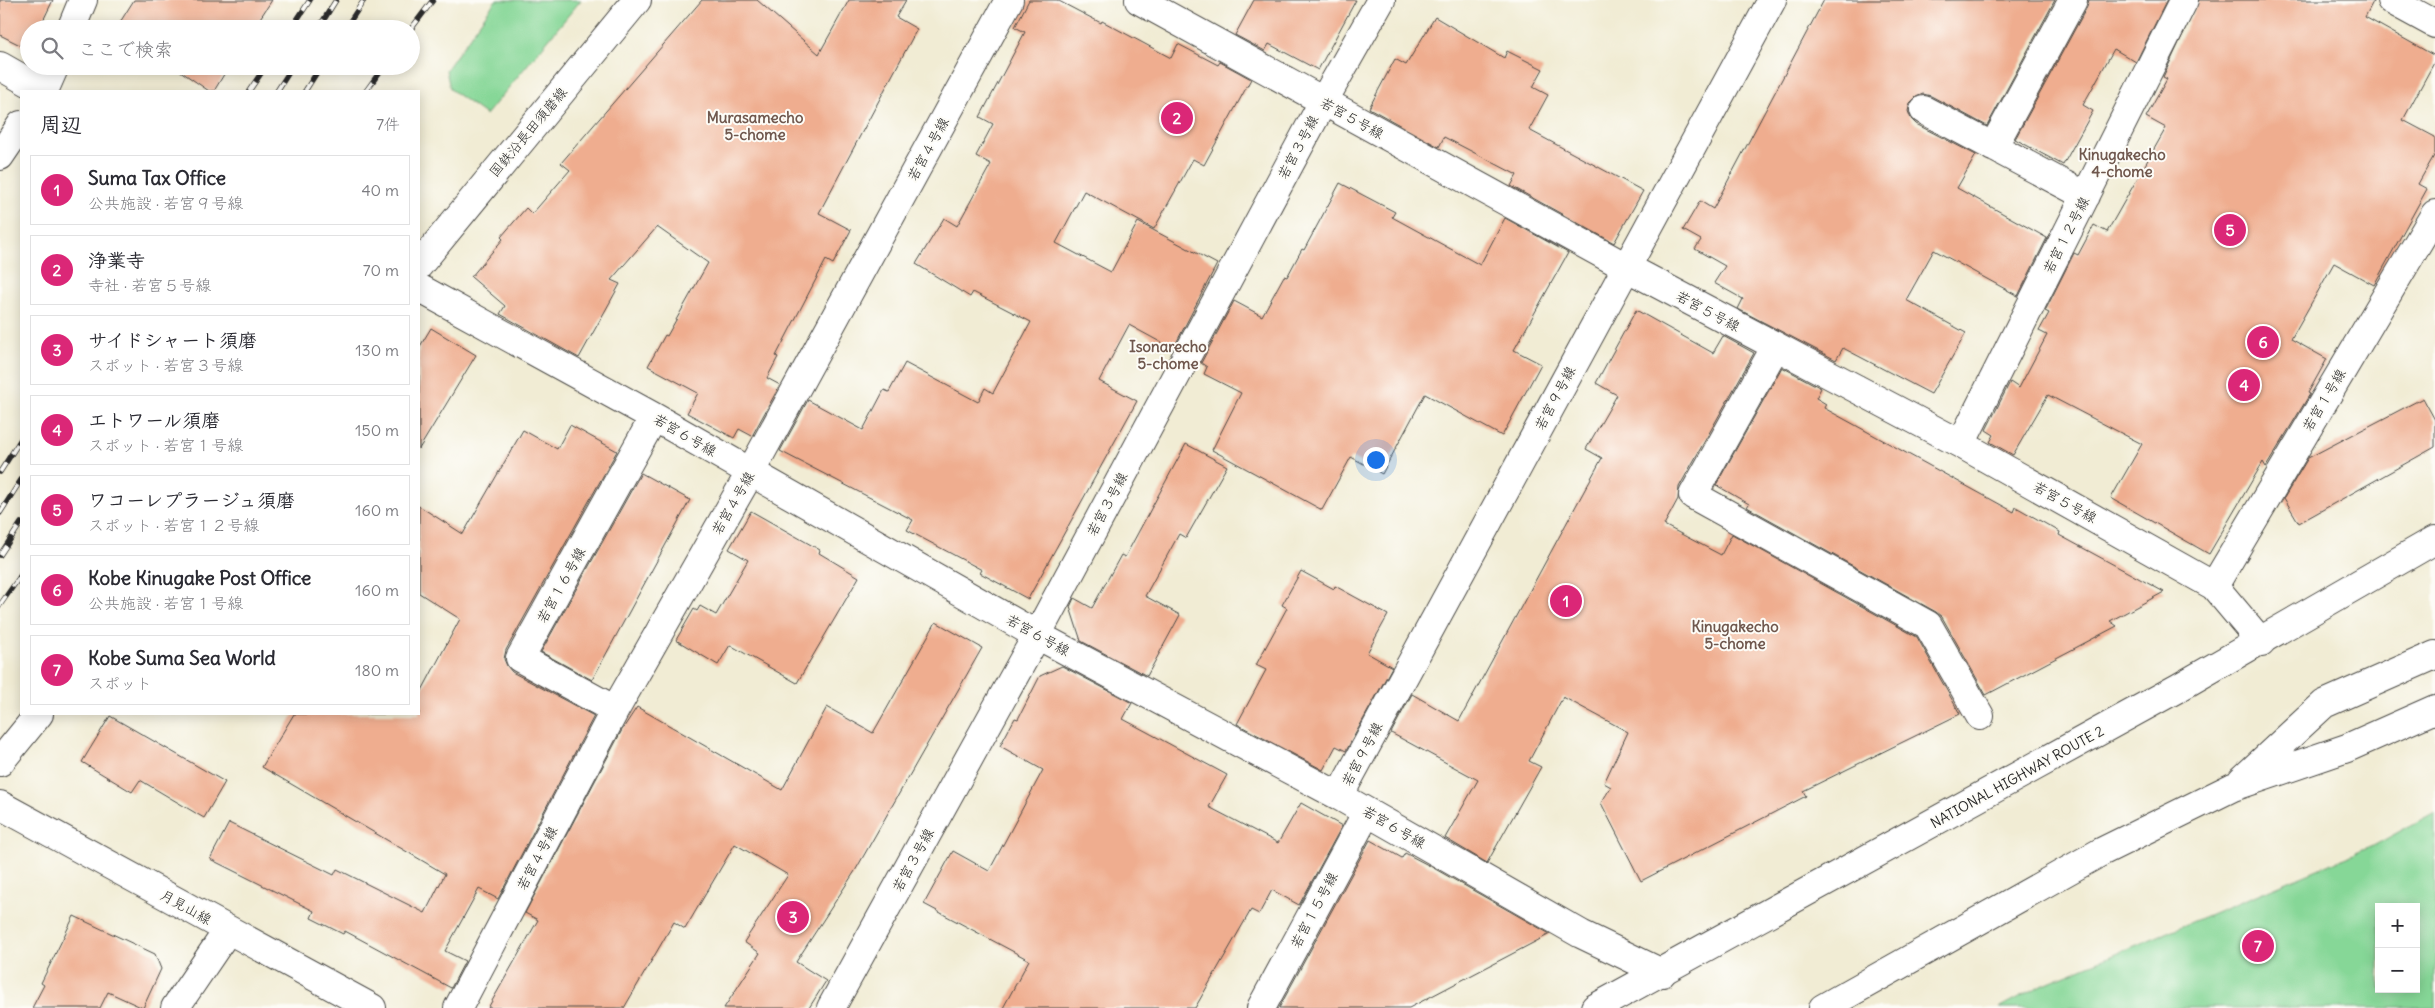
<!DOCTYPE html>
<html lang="ja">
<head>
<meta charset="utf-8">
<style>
  body { margin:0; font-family:Delius,"Klee One",sans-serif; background:#f7f7f7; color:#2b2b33 }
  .controls { position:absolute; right:15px; bottom:15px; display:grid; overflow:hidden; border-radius:0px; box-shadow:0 2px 12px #0003 }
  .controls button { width:45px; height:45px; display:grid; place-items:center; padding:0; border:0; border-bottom:1px solid #e1e1e2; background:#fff; color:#2b2b33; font:25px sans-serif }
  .you { position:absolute; left:1375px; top:459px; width:18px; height:18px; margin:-12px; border:4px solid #fff; border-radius:50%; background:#1a73e8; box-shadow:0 0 0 8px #1a73e833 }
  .badge { display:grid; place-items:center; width:32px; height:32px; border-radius:50%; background:#db2777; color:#fff; font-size:16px; font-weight:700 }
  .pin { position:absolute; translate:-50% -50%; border:2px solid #fff; box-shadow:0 1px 5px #0006 }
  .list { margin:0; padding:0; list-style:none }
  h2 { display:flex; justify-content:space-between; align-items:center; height:65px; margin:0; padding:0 20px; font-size:21px }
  h2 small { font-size:16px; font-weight:400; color:#7c7c81 }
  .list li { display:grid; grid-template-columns:32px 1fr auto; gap:15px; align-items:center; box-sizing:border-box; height:70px; margin:0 10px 10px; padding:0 10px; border:1px solid #e1e1e2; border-radius:0px }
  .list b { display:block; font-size:19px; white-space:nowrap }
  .list p { margin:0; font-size:16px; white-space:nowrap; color:#7c7c81 }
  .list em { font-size:16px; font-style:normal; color:#7c7c81 }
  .icon { flex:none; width:28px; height:28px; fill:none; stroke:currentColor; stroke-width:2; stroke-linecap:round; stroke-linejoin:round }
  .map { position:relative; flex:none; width:2435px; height:1008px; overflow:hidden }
  .search { position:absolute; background:#fff; box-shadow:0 2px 12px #0003; left:20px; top:20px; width:400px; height:55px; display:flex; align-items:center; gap:12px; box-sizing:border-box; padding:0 18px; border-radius:28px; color:#7c7c81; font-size:19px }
  .panel { position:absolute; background:#fff; box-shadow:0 2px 12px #0003; left:20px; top:90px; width:400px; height:625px; border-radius:0px }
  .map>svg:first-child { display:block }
  .green { fill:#86d797; stroke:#588161; fill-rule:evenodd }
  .building { fill:#efad8f }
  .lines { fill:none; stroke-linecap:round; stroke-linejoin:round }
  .minor-casing { stroke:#494844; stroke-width:30 }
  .highway-casing { stroke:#494844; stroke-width:30 }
  .minor { stroke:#fff; stroke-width:28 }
  .highway { stroke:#fff; stroke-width:28 }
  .rail-casing { stroke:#2b2b2b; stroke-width:5.5 }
  .rail { stroke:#fdfcf7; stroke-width:4; stroke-dasharray:11; stroke-linecap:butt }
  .labels { text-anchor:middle; stroke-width:4; stroke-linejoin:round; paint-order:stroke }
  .street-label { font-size:14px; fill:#2b2b2b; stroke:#fdfcf7 }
  .neighbourhood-label { font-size:15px; font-weight:bold; fill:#70584e; stroke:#fdfcf7 }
</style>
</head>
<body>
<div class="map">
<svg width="2435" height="1008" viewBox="0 0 2435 1008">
  <rect width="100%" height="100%" fill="#fdfcf7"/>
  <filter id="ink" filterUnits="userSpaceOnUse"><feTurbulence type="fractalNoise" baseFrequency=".02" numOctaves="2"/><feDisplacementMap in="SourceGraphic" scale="10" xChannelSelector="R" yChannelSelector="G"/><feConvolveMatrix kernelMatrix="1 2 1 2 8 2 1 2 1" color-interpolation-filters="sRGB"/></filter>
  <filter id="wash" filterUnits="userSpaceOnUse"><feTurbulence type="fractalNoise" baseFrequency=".0096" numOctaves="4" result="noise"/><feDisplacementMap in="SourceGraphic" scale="20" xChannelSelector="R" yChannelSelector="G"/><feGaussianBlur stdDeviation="1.12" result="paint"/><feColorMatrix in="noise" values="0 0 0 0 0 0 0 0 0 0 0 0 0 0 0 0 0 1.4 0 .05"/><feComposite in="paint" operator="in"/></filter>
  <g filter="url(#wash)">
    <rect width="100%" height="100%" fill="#f1ecd4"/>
    <!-- green -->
    <path class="green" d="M 496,0 L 581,0 L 486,115 L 450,89 L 446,70 Z
      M 2435,812 L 2435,1008 L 1999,1008 L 2044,984 L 2375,845 ZM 2379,907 L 2416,907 L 2416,989 L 2379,989 Z"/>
    <g id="blocks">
      <!-- building -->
      <path class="building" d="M 0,0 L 53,0 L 39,29 L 29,29 L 28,49 L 0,35 Z
        M 134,0 L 272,0 L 253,29 L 120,29 L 117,27 Z
        M 702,0 L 757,0 L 819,54 L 849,0 L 906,0 L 896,17 L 917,29 L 819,213 L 851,230 L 833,264 L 826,260 L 776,356 L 778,357 L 767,378 L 780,385 L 752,436 L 739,429 L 734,438 L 687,413 L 698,393 L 648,366 L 665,335 L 667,336 L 708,263 L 657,227 L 611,280 L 620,284 L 579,358 L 500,314 L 505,306 L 471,277 L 503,239 L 501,237 L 526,208 L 532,214 L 570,170 L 561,163 Z
        M 1029,0 L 1057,0 L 1101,23 L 1102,21 L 1171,58 L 1178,44 L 1218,65 L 1220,62 L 1251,79 L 1204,165 L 1193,159 L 1154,229 L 1084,191 L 1056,243 L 1111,272 L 1138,222 L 1217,264 L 1173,349 L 1129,325 L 1099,381 L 1137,401 L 1028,599 L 980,573 L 982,570 L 907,530 L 913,520 L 780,451 L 808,400 L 863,430 L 884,390 L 889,392 L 905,363 L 978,402 L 985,388 L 993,393 L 1031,322 L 973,292 L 970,297 L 916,264 L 944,218 L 957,226 L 991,164 L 976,156 L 993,124 L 980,117 L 1025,32 L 1015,27 Z
        M 1254,0 L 1356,0 L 1318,70 L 1269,44 L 1265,51 L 1235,35 Z
        M 1824,0 L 2055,0 L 1987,126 L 1931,96 L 1923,94 L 1916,97 L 1910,103 L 1908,111 L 1911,119 L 1916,124 L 1976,155 L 1957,188 L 2047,238 L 2018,296 L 1934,250 L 1906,300 L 1966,333 L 1931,394 L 1843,348 L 1836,360 L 1738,309 L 1743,299 L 1714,283 L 1725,266 L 1695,249 L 1701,240 L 1683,230 L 1700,201 L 1713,209 Z
        M 2089,0 L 2167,0 L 2136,62 L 2114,49 L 2083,105 L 2093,111 L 2063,165 L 2015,139 L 2087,7 Z
        M 2199,0 L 2374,0 L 2365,17 L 2435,56 L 2435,61 L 2403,120 L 2435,137 L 2435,154 L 2418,184 L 2427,189 L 2374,285 L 2334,263 L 2291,339 L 2327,359 L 2308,393 L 2310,394 L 2266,467 L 2263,462 L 2209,554 L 2111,498 L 2142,444 L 2048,395 L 2013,455 L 1990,442 L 1994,435 L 1986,430 L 2010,382 L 2019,388 L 2047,335 L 2039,331 L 2049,313 L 2045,311 L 2074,253 L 2078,255 L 2094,225 L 2107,232 L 2166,128 L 2146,117 L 2167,79 L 2163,77 Z
        M 1435,17 L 1504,58 L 1507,51 L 1543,69 L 1533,87 L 1548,95 L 1529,130 L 1643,191 L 1614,243 L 1511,186 L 1517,175 L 1444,137 L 1439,147 L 1369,108 L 1395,59 L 1406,65 Z
        M 173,66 L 229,66 L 214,91 L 209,91 Z
        M 1340,183 L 1395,212 L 1392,217 L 1480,265 L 1505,218 L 1568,253 L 1514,350 L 1541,364 L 1502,436 L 1425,394 L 1382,474 L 1351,457 L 1322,510 L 1212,450 L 1241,393 L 1204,374 L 1207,367 L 1201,363 L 1234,301 L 1262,316 L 1284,276 L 1287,277 L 1302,249 L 1304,250 Z
        M 1636,310 L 1713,353 L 1723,336 L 1754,353 L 1679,487 L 1678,499 L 1664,525 L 1721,555 L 1732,534 L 1917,637 L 1960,714 L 1803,791 L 1806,796 L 1641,881 L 1601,803 L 1611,787 L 1604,783 L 1628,732 L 1563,697 L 1529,761 L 1541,767 L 1487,863 L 1445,838 L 1478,780 L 1391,733 L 1412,694 L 1459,721 L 1602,458 L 1586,449 L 1617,395 L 1596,383 Z
        M 431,328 L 476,355 L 419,449 L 419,348 Z
        M 1782,367 L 1821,388 L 1816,398 L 1826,404 L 1824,408 L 2014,512 L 2016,507 L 2060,532 L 2059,535 L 2164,592 L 2110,621 L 2117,626 L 1986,695 L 1942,617 L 1936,612 L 1747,507 L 1749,504 L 1716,485 Z
        M 2423,398 L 2435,420 L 2435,447 L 2299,523 L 2284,498 L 2308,458 Z
        M 570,425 L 617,451 L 506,650 L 504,659 L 507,666 L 512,672 L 594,716 L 498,899 L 479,889 L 445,951 L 465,961 L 451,988 L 345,931 L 343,934 L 311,918 L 314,911 L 210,859 L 229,823 L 334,875 L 337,869 L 425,913 L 445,874 L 262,767 L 294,714 L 419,714 L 419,696 L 460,619 L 419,593 L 419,506 L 463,534 L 523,430 L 557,449 Z
        M 1186,444 L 1227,466 L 1186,538 L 1179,534 L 1145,596 L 1180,615 L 1147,676 L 1081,641 L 1070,607 L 1074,598 L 1092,608 L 1121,555 L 1125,557 Z
        M 641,473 L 690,500 L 592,680 L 541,652 Z
        M 751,511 L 820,550 L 819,553 L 859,577 L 797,683 L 730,645 L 718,665 L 676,640 L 694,609 L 697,611 L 700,606 L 716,615 L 748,560 L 729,549 Z
        M 1301,571 L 1334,589 L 1335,586 L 1388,615 L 1367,653 L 1392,667 L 1346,751 L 1336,746 L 1323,770 L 1237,724 L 1266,670 L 1256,665 L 1287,608 L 1282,605 Z
        M 936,622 L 982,648 L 855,871 L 796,962 L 826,981 L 809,1008 L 724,1008 L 760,953 L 744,942 L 788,875 L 735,844 L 685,929 L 674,922 L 624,1008 L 488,1008 L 538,920 L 525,913 L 622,730 L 637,707 L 782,790 L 827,707 L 873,733 Z
        M 1062,666 L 1132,703 L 1123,719 L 1227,775 L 1209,807 L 1278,843 L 1301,803 L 1342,826 L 1299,905 L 1272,890 L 1259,914 L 1251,910 L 1195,1008 L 1003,1008 L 1029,960 L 924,904 L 953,851 L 989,871 L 1043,770 L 1000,746 L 1015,718 L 1018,719 L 1040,676 Z
        M 110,716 L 225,782 L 204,818 L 140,780 L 132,792 L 82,762 Z
        M 1370,840 L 1402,858 L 1405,853 L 1430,866 L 1550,934 L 1409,1008 L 1279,1008 Z
        M 74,916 L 155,954 L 161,969 L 143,1008 L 108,992 L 100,1008 L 32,1008 L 44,985 L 41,983 Z"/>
    </g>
  </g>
  <g filter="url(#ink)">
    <use href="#blocks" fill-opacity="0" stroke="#494844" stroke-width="1"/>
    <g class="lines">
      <defs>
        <path id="minor" d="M 1139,0 L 1626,267 L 1961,444 L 2214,586 L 2261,642
          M 2391,0 L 2435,24
          M 71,29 L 83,0
          M 0,66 L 44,91
          M 44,91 L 55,66
          M 1924,110 L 2086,196
          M 1993,147 L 2073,0
          M 0,156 L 21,125
          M 419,265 L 637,0
          M 419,288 L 654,417 L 1037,635 L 1339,796 L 1581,934 L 1662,973
          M 1776,346 L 1693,495 L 1928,625 L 1980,716
          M 1961,444 L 2184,0
          M 2214,586 L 2435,214
          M 615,710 L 520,658 L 654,417
          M 0,762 L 39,714
          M 1339,796 L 1772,0
          M 0,805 L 372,1008
          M 175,1008 L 228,930
          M 458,1008 L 615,710 L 750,473 L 1009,0
          M 831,1008 L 1037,635 L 1323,102 L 1381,0
          M 1261,1008 L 1367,812"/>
        <path id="highway" d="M 2242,780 L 2324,704 L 2435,655
          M 1595,1008 L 2178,688 L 2435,540
          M 1823,1008 L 2101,852 L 2233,787 L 2347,748 L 2435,709"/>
      </defs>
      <!-- minor casing -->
      <use href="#minor" class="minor-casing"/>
      <!-- highway casing -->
      <use href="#highway" class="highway-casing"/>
      <!-- minor -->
      <use href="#minor" class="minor"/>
      <!-- highway -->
      <use href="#highway" class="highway"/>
      <defs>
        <path id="rail" d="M 291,29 L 310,0
          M 318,29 L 336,0
          M 345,29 L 364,0
          M 411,29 L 433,0
          M 249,91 L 266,66
          M 277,91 L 293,66
          M 305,91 L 321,66
          M 366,91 L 384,66
          M 0,472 L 21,439
          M 0,513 L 21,480
          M 0,555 L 21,523
          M 0,605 L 21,575"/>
      </defs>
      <!-- rail casing -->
      <use href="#rail" class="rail-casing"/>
      <!-- rail -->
      <use href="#rail" class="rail"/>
    </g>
  </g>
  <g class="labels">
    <!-- street labels -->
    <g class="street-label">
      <text transform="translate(1352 118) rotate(29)" y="5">若宮５号線</text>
      <text transform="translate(528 132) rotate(-50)" y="5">国鉄沿長田須磨線</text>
      <text transform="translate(1298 147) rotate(-62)" y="5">若宮３号線</text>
      <text transform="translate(928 149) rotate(-61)" y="5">若宮４号線</text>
      <text transform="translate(2066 235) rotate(-63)" y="5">若宮１２号線</text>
      <text transform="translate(1708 311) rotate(28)" y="5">若宮５号線</text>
      <text transform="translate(1555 398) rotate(-62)" y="5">若宮９号線</text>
      <text transform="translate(2324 400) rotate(-59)" y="5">若宮１号線</text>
      <text transform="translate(685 435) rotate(30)" y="5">若宮６号線</text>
      <text transform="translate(2065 502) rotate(29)" y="5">若宮５号線</text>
      <text transform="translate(733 503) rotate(-60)" y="5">若宮４号線</text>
      <text transform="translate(1107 504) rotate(-62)" y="5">若宮３号線</text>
      <text transform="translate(561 585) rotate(-61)" y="5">若宮１６号線</text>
      <text transform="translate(1038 635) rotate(29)" y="5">若宮６号線</text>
      <text transform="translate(1362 754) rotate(-62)" y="5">若宮９号線</text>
      <text transform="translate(2017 777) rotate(-29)" y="5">NATIONAL HIGHWAY ROUTE 2</text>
      <text transform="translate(1394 827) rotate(30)" y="5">若宮６号線</text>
      <text transform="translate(537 858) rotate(-62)" y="5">若宮４号線</text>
      <text transform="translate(913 860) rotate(-61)" y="5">若宮３号線</text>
      <text transform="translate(186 907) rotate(29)" y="5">月見山線</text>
      <text transform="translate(1314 910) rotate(-62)" y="5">若宮１５号線</text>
    </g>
    <!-- neighbourhood labels -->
    <g class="neighbourhood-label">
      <text x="755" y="123">Murasamecho<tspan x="755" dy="17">5-chome</tspan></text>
      <text x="2122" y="160">Kinugakecho<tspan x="2122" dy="17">4-chome</tspan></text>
      <text x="1168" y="352">Isonarecho<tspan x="1168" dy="17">5-chome</tspan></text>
      <text x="1735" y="632">Kinugakecho<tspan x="1735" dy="17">5-chome</tspan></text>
    </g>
  </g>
</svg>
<div class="controls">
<button>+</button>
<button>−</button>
</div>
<div class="you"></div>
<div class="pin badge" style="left:1566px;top:601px">1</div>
<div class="pin badge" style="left:1177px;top:118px">2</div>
<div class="pin badge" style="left:793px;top:917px">3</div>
<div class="pin badge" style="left:2244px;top:385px">4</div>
<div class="pin badge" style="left:2230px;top:230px">5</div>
<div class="pin badge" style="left:2263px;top:342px">6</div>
<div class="pin badge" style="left:2258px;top:946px">7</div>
<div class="search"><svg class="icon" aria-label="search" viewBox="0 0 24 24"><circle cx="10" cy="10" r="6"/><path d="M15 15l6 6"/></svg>ここで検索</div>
<section class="panel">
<h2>周辺<small>7件</small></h2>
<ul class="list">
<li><span class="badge">1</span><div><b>Suma Tax Office</b><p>公共施設 · 若宮９号線</p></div><em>40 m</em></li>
<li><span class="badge">2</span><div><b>浄業寺</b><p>寺社 · 若宮５号線</p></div><em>70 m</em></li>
<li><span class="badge">3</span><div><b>サイドシャート須磨</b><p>スポット · 若宮３号線</p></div><em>130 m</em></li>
<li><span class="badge">4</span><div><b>エトワール須磨</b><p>スポット · 若宮１号線</p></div><em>150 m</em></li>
<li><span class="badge">5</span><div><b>ワコーレプラージュ須磨</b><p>スポット · 若宮１２号線</p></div><em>160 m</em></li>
<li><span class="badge">6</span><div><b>Kobe Kinugake Post Office</b><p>公共施設 · 若宮１号線</p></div><em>160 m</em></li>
<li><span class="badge">7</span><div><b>Kobe Suma Sea World</b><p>スポット</p></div><em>180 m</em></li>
</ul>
</section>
</div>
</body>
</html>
